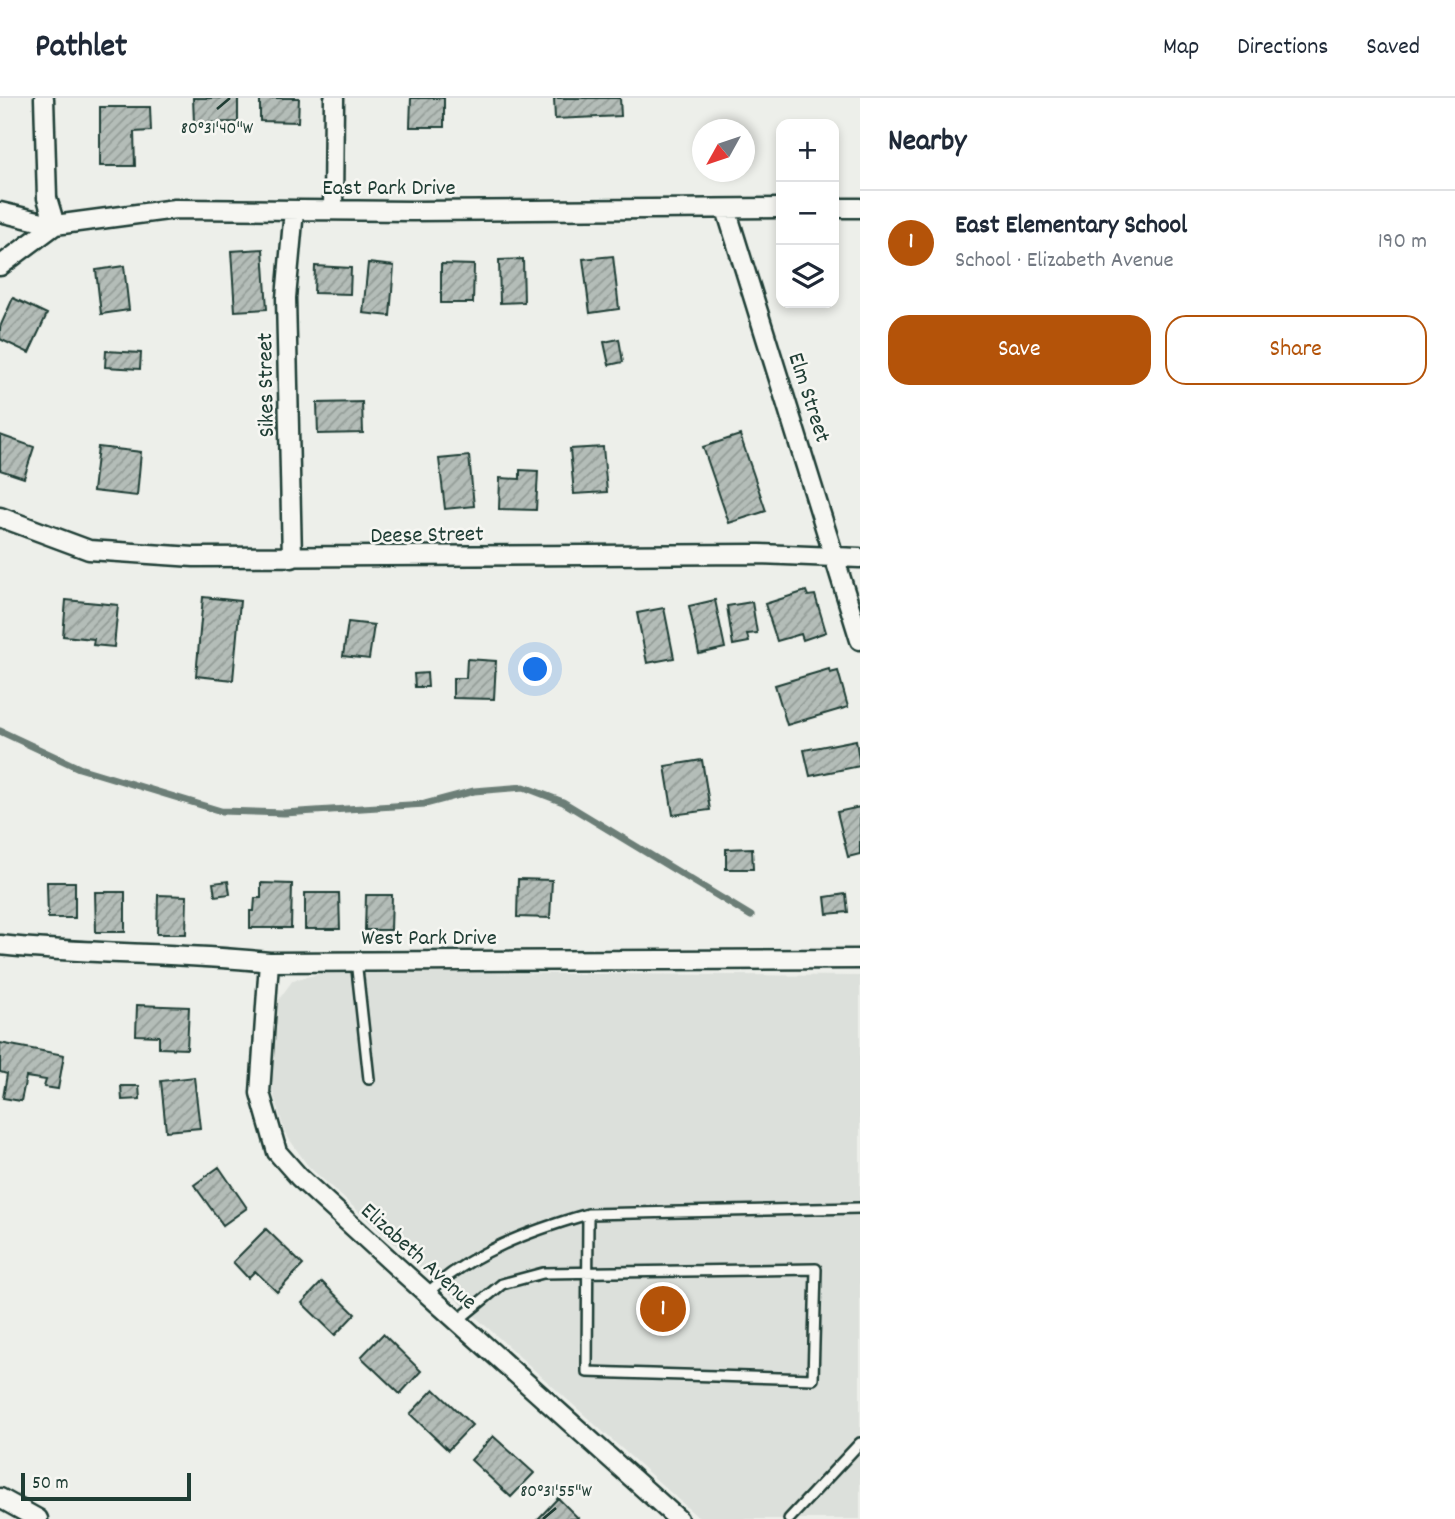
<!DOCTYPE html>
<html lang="en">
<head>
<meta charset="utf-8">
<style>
  body { margin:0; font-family:Dekko,sans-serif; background:#f2f2f3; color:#1f2937 }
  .controls { position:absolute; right:21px; top:21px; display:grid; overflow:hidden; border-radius:14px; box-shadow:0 4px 10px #0003 }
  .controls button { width:63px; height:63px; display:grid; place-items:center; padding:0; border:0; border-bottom:2px solid #e0e1e3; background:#fff; color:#1f2937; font:35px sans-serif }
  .compass { position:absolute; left:692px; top:21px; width:63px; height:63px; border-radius:50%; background:#fff; box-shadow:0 4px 10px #0003; rotate:230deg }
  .scale { position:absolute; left:21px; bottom:18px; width:170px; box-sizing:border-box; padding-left:7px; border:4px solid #1f3d34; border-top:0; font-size:19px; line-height:24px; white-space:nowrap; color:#1f3d34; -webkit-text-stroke:5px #f6f6f2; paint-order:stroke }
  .you { position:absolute; left:536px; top:572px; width:24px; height:24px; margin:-18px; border:5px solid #fff; border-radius:50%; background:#1a73e8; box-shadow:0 0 0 10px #1a73e833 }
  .badge { display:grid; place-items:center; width:46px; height:46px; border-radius:50%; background:#b45309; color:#fff; font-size:23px; font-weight:700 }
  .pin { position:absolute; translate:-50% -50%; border:4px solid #fff; box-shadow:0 2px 7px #0006 }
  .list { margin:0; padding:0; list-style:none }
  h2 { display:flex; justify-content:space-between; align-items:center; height:91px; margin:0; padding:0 28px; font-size:30px }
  h2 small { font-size:23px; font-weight:400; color:#747a83 }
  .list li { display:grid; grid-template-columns:46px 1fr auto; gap:21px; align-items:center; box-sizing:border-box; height:105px; padding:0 28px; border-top:2px solid #e0e1e3 }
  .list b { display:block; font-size:26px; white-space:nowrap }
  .list p { margin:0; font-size:23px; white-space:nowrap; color:#747a83 }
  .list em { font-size:23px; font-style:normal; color:#747a83 }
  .actions { display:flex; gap:14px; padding:21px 28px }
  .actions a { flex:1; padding:16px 0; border:2px solid #b45309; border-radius:21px; text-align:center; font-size:24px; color:#b45309 }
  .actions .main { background:#b45309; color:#fff }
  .icon { flex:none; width:38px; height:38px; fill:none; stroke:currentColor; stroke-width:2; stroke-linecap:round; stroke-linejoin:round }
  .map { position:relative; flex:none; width:860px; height:1421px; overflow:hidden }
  header { display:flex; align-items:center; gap:42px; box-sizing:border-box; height:98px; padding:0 35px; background:#fff; border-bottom:2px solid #e0e1e3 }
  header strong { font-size:33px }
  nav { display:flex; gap:38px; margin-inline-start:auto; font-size:24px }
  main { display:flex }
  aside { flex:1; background:#fff }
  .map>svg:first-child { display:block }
  .built { fill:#dce0db }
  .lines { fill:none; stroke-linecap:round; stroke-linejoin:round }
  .stream { stroke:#6c7e77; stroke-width:7 }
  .building { fill:url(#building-hatch); stroke:#1f3d34; stroke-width:2 }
  .service-casing { stroke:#1f3d34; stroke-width:14 }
  .minor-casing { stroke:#1f3d34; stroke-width:23 }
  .service { stroke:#f6f6f2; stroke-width:9 }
  .minor { stroke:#f6f6f2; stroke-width:18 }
  .ticks { fill:none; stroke:#1f3d34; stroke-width:2.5 }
  .labels { text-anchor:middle; stroke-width:5; stroke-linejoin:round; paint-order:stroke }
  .street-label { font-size:23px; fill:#1f3d34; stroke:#f6f6f2 }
  .ticks-label { font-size:18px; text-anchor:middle; fill:#1f3d34; stroke:#f6f6f2; stroke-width:5; stroke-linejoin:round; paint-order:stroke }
</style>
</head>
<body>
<header>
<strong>Pathlet</strong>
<nav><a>Map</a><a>Directions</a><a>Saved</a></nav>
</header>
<main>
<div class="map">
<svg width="860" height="1421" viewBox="0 0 860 1421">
  <defs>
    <pattern id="building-hatch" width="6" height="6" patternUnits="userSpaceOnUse" patternTransform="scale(1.75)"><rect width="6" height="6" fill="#b4bdb8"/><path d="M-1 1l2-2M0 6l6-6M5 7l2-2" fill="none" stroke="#929b96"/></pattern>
  </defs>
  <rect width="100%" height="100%" fill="#edefea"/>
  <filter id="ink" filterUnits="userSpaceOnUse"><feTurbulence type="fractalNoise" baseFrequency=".0143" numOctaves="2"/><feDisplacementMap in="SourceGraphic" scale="14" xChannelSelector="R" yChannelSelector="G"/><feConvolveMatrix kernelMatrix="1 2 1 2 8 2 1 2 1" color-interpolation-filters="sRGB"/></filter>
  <g filter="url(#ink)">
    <!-- built -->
    <path class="built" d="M 328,874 L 860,878 L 860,1421 L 700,1421 L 308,1068 L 285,1035 L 268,977 L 277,904 L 293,882 Z"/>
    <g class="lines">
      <!-- stream -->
      <path class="stream" d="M 0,633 L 79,670 L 221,713 L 284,715 L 425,706 L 474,693 L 524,689 L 563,704 L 751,818"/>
    </g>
    <!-- building -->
    <path class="building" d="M 193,0 L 238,0 L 238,24 L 194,25 Z
      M 260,0 L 299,0 L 298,24 L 260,23 Z
      M 411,0 L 444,0 L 444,29 L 410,29 Z
      M 554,0 L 620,0 L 621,18 L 555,21 Z
      M 100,9 L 150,9 L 151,33 L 134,34 L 135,68 L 100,68 Z
      M 263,151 L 267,211 L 235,213 L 231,153 Z
      M 613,158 L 619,211 L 590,215 L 583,161 Z
      M 523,161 L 524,204 L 500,205 L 499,162 Z
      M 368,165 L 394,168 L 390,218 L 363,215 Z
      M 441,166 L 474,167 L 473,205 L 441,205 Z
      M 124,168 L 129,212 L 101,216 L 96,172 Z
      M 315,168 L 351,170 L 350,196 L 314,195 Z
      M 13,200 L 47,216 L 29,255 L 0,241 L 0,229 Z
      M 619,241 L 623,264 L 609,267 L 604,244 Z
      M 106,253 L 141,255 L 140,271 L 105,269 Z
      M 362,304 L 363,335 L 318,336 L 317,305 Z
      M 0,337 L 34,349 L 24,380 L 0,372 Z
      M 740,337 L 766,413 L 729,425 L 703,349 Z
      M 98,349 L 141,354 L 137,398 L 93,393 Z
      M 603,349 L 607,394 L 574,396 L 570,351 Z
      M 469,358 L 474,408 L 445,411 L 439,361 Z
      M 520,372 L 538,373 L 536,412 L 499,411 L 500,380 L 520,381 Z
      M 806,493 L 808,498 L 815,497 L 826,534 L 803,542 L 801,536 L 777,543 L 765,506 Z
      M 203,499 L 240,503 L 233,582 L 196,578 Z
      M 66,502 L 118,507 L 114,549 L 93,547 L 94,541 L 63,538 Z
      M 715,502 L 725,550 L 699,556 L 689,508 Z
      M 752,504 L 757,535 L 747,536 L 749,544 L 733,547 L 727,508 Z
      M 664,510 L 674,560 L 647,565 L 637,515 Z
      M 348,524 L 374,527 L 369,561 L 343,558 Z
      M 467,561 L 496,563 L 494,601 L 453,600 L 453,580 L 466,580 Z
      M 829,571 L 830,575 L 838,573 L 848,609 L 787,627 L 775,587 Z
      M 427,575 L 428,589 L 415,589 L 414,576 Z
      M 856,642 L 860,668 L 810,678 L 804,652 Z
      M 702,662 L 710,712 L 673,717 L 665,668 Z
      M 860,709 L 860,756 L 848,759 L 837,714 Z
      M 752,750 L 753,771 L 726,771 L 726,751 Z
      M 518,781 L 552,782 L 550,820 L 517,819 Z
      M 228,783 L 230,796 L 215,798 L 213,785 Z
      M 47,784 L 75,784 L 75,820 L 48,820 Z
      M 261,785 L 292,786 L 291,830 L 250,830 L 250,813 L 254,813 L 255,800 L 261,800 Z
      M 95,794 L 125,794 L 125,834 L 96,834 Z
      M 305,795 L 339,795 L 340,831 L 305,831 Z
      M 846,796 L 848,814 L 827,816 L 825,799 Z
      M 158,797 L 187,798 L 186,836 L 157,836 Z
      M 366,797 L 392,797 L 391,832 L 365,832 Z
      M 137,907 L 189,909 L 187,951 L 159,950 L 159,938 L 136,937 Z
      M 0,945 L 64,957 L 58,991 L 44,989 L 46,982 L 26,979 L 21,1003 L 3,1000 L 7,976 L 0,974 Z
      M 194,979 L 200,1030 L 166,1033 L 161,983 Z
      M 121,988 L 139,988 L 140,1001 L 122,1002 Z
      M 219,1069 L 247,1110 L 223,1127 L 194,1087 Z
      M 266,1131 L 303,1167 L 277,1194 L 255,1173 L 248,1180 L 233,1164 Z
      M 322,1184 L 355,1216 L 335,1237 L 302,1205 Z
      M 383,1236 L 421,1273 L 400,1296 L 361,1259 Z
      M 434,1291 L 472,1327 L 448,1352 L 410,1316 Z
      M 493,1338 L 534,1375 L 511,1399 L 471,1362 Z
      M 558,1400 L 579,1421 L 538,1421 Z"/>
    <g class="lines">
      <defs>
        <path id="service" d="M 356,862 L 369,981
          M 426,1196 C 472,1154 529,1133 588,1116
          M 457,1223 L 502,1186 L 543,1175 L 816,1171 L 813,1281 L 587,1274 L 588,1116 L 860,1110
          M 789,1421 L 860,1345"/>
        <path id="minor" d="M 834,110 L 860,110
          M 726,111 L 860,542
          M 333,112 L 334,0
          M 0,114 L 55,127 L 175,111 L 412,113 L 781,110
          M 0,168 L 55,127 L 47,100 L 44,0
          M 0,419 L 89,452 L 194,459 L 760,456 L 860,460
          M 292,460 L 286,200 L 294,112
          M 0,847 C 89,857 179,854 269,864 L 860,861
          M 269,864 L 260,995 L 277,1054 L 299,1079 L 396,1168 L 678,1421
          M 0,1400 L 38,1421"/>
      </defs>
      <!-- service casing -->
      <use href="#service" class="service-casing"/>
      <!-- minor casing -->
      <use href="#minor" class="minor-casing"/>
      <!-- service -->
      <use href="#service" class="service"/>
      <!-- minor -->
      <use href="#minor" class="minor"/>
    </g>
  </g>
  <!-- ticks -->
  <path class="ticks" d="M 217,11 L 230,0M 543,1421 L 556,1410"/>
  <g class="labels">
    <!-- street labels -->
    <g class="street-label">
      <text x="389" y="96">East Park Drive</text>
      <text transform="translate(264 287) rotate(-91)" y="8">Sikes Street</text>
      <text transform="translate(811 299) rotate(72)" y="8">Elm Street</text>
      <text transform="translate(427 435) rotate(-1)" y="8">Deese Street</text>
      <text x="429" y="846">West Park Drive</text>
      <text transform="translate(420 1157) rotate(42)" y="8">Elizabeth Avenue</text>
    </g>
  </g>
  <g class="ticks-label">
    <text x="217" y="35">80°31'40"W</text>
    <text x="556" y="1398">80°31'55"W</text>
  </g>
</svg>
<div class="controls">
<button>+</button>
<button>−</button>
<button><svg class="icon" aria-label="layers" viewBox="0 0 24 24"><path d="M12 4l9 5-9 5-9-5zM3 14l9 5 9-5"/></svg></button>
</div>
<svg class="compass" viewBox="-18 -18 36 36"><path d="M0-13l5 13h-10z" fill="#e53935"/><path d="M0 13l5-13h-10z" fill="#747a83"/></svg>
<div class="scale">50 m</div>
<div class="you"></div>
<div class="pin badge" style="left:663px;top:1211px">1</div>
</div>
<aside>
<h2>Nearby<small></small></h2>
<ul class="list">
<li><span class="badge">1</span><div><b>East Elementary School</b><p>School · Elizabeth Avenue</p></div><em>190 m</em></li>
</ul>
<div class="actions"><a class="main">Save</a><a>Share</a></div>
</aside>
</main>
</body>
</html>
